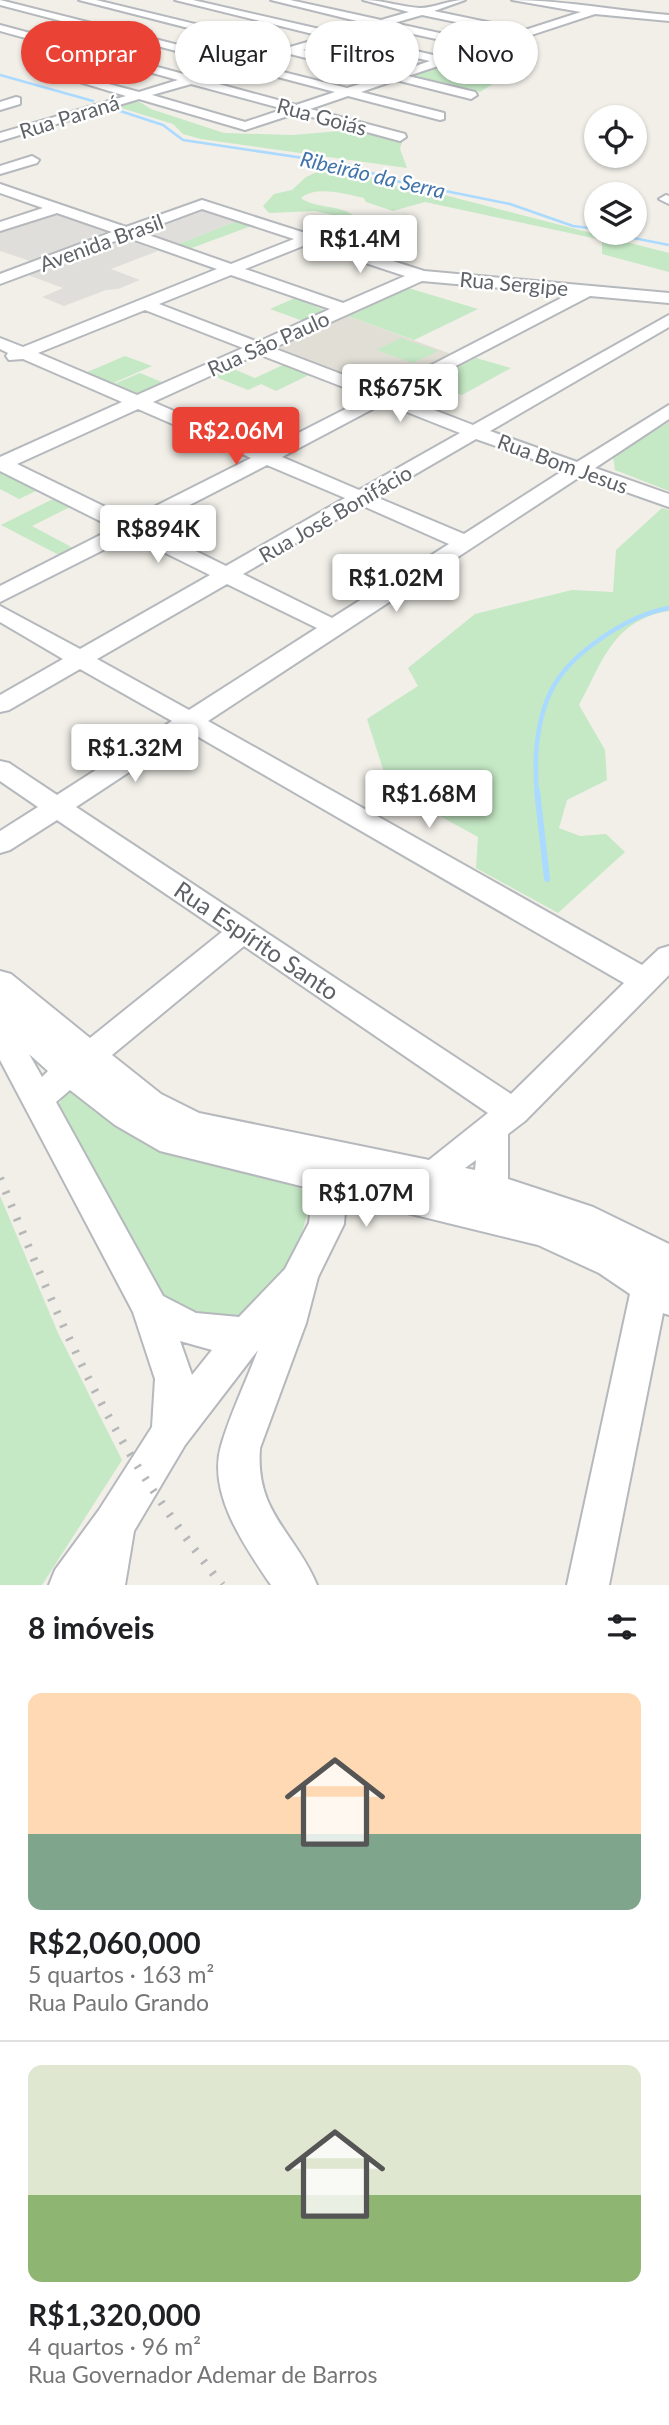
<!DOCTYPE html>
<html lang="pt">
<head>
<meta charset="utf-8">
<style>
  body { margin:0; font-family:Lato,sans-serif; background:#f6f6f6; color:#202124; height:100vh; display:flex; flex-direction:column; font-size:26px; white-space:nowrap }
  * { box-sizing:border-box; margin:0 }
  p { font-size:23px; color:#757577 }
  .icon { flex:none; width:38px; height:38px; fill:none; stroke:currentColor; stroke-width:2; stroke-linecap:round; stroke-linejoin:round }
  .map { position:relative; height:1585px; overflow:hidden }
  .sheet { display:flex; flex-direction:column; background:#fff; flex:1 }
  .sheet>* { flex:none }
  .banner { position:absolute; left:21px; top:21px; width:628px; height:63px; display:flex; gap:14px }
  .tools { position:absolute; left:584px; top:105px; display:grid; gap:14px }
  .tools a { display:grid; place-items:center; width:63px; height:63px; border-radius:50%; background:#fff; box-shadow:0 2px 5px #0004; font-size:35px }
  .price { position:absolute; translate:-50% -60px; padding:0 16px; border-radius:7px; background:#fff; color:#222; font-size:23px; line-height:46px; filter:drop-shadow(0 2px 4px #0008) }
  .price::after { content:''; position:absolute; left:50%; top:42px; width:21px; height:16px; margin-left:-10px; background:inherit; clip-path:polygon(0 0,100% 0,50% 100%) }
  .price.current { background:#ea4335; color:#fff }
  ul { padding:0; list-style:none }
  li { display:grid; align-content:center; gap:14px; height:371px; padding:0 28px }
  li+li { border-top:2px solid #e0e0e0 }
  li span { display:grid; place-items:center; height:217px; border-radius:14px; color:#555 }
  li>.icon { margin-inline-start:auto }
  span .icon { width:126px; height:126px; fill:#fffc; stroke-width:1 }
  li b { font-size:30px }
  h2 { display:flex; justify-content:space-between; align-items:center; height:84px; padding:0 28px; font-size:30px }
  .chip { padding:0 24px; border-radius:32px; background:#fff; box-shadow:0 2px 5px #0004; font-size:24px; line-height:63px }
  .chip.current { background:#ea4335; color:#fff }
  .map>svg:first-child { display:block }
</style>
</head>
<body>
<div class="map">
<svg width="669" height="1585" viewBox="0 0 669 1585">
  <rect width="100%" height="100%" fill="#f1efe8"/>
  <g fill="#e0deda">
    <path d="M 206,210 L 240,220 L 176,245 L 147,232 Z"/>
    <path d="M 56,214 L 107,232 L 95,236 L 94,240 L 33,262 L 0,251 L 0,232 Z"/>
    <path d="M 118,241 L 130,241 L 158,251 L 111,269 L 140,280 L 118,289 L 106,290 L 64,306 L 42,297 L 63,288 L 28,275 Z"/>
  </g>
  <path fill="#e1ded6" d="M 345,315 L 451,354 L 379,388 L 273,348 Z"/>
  <g fill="#c5e8c5">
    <path d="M 488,50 L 533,59 L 480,92 L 412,75 Z"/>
    <path d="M 138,101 L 151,109 L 224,133 L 293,135 L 363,129 L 370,134 L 402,142 L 400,149 L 407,168 L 201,139 L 183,134 L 173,124 L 118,107 Z"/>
    <path d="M 351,171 C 373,175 398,191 417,188 L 669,253 L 669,272 L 602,254 L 602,240 L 425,202 L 393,211 L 366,202 L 364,198 C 346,194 316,185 301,198 C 316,209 339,204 354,216 L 346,218 L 315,211 L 269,213 L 263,206 L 274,194 L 292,190 L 306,177 L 317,172 Z"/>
    <path d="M 240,220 L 254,225 L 189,249 L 176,245 Z"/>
    <path d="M 405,287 L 478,309 L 414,340 L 345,315 Z"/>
    <path d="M 295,298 L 324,310 L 303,321 L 270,309 Z"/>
    <path d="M 401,338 L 438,351 L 413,363 L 376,350 Z"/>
    <path d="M 125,356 L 152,366 L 111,384 L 85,373 Z"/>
    <path d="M 476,358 L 511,368 L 462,395 L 452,392 L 425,407 L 399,397 Z"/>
    <path d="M 283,365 L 309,375 L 276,391 L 261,384 L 248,390 L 211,375 L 229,367 L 255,378 Z"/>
    <path d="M 140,373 L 164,383 L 137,395 L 114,384 Z"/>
    <path d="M 223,419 L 277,442 L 262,449 L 210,426 Z"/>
    <path d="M 669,422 L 669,491 L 615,470 L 613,456 Z"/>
    <path d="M 2,471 L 38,490 L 19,499 L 0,489 L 0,472 Z"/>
    <path d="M 55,498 L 72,506 L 32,526 L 75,549 L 61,556 L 1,525 Z"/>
    <path d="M 662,508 L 669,510 L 669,611 C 613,620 603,661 579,705 L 605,750 L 607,780 L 567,800 L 559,828 L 580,836 L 606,834 L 625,852 L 558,913 L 476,868 L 478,837 L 389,788 L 367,719 L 418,686 L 408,668 L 475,614 L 572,590 L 613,592 L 616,550 Z"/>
    <path d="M 66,1093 L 76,1093 L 124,1130 L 165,1152 L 294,1185 L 306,1192 L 311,1201 L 299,1243 L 291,1259 L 247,1313 L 233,1320 L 203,1323 L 165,1297 L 59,1104 Z"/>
    <path d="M 0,1196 L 58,1333 L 122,1460 L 42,1585 L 0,1585 Z"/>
  </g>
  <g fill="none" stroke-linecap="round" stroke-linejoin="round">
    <g stroke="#aadaff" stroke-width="2.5">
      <path d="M 0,75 L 93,101"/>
      <path d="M 111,108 L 163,125 L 183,140 L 350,165 L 391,180 L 510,204 L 573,226 L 597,229"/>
      <path d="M 608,233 L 669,245"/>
    </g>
    <path stroke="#aadaff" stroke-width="4.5" d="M 537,793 C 534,760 536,724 550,693 C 568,654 628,615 669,608"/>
    <path stroke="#aadaff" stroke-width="6" d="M 537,791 L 547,879"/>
    <defs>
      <g id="minor">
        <path d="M 0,0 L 242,61 L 278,51 L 79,0 L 96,0 L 290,47 L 325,37 L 175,0 L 193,0 L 337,33 L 369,24 L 271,0 L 290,0 L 381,20 L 409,12 L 363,0 C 383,0 401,7 420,8 C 434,8 449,0 465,0 L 434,11 L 525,30 L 581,12 L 512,0 C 564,0 617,11 669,15 L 669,21 L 595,14 L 498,46 L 535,55 L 535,59 L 486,50 L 408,76 L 475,92 L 477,95 L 471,99 L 396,80 L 361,92 L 444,113 L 444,119 L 440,120 L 348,96 L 310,109 L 405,134 L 406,137 L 400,141 L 297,113 L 245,130 L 139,99 L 0,141 L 0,133 L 126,96 L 40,70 L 40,66 L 139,92 L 178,80 L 0,31 L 0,25 L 191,76 L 230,65 L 0,5 ZM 422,15 L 514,34 L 485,43 L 394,23 ZM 381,27 L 473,47 L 442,57 L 350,36 ZM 338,40 L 430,61 L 395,73 L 303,50 ZM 290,54 L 383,77 L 347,88 L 255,65 ZM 243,68 L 335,92 L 296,105 L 204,80 ZM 191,84 L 284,109 L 245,122 L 152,95 Z"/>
        <path d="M 16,97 L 20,98 L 20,104 L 0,110 L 0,102 Z"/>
        <path d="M 32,156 L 39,160 L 37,163 L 0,174 L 0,166 Z"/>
        <path d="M 0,184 L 126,227 L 202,200 L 424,271 L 669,293 L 669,303 L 590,296 L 398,396 L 473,425 L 669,315 L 669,327 L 490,431 L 577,462 L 669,405 L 669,419 L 595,468 L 669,494 L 669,507 L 581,476 L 208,721 L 642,965 L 659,949 L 669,946 L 669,975 L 525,1121 L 508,1134 L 508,1179 L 593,1207 L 669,1244 L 669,1315 L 663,1313 L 609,1585 L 567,1585 L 630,1294 L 599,1273 L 538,1245 L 346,1198 L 344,1224 L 318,1277 L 306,1323 L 260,1448 C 255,1513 295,1532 317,1585 L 271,1585 C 246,1548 207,1494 221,1446 C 230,1414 246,1382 258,1350 L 185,1445 L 134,1531 L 125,1585 L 49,1585 L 55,1570 L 99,1510 L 152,1427 L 155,1379 L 133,1312 L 0,1060 L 0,971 L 11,974 L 90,1038 L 222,932 L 57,820 L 10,850 L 0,853 L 0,831 L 38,807 L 0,781 L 0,761 L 9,763 L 57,795 L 172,721 L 80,669 L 9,710 L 0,712 L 0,695 L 63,659 L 0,622 L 0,606 L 80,649 L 210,575 L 131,536 L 0,602 L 0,586 L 114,528 L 0,471 L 0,457 L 122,402 L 23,359 L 9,360 L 6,356 L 8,353 L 0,349 L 0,338 L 23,347 L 217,269 L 126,237 L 0,284 L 0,274 L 112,232 L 57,213 L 0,231 L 0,222 L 43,208 L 0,193 ZM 202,209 L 294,239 L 231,264 L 140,232 ZM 308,244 L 405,276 L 343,303 L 245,269 ZM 231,275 L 330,309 L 258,342 L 159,304 ZM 422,281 L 569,294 L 383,390 L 273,348 ZM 145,310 L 243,348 L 137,395 L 38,353 ZM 258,354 L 369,397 L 265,450 L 153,402 ZM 384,403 L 460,433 L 359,490 L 282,457 ZM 138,409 L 251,458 L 130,519 L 17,464 ZM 476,439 L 564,470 L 464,534 L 376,497 ZM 267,465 L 345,498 L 226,566 L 147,527 ZM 361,505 L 449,544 L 332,618 L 243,574 ZM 227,584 L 317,628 L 189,710 L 97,659 ZM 190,732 L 624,983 L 511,1094 L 76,807 ZM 244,946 L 488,1113 L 429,1160 L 199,1113 L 161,1094 L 112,1055 ZM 29,1054 L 48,1071 L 42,1077 ZM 70,1090 L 115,1125 L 160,1151 L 313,1189 L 309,1223 L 285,1269 L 239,1317 L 196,1313 L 163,1296 L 56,1102 ZM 476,1160 L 475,1170 L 465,1168 ZM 180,1341 L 212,1350 L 192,1375 Z"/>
        <path d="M 666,195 L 669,196 L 669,204 L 659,199 Z"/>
      </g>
    </defs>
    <use href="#minor" stroke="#b5b8bc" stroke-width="4"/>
    <use href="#minor" fill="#fff" fill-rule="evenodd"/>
    <path stroke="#b6b7b8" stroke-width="8" stroke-dasharray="2.5 12" stroke-linecap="butt" d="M 0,1178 C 34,1260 68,1343 111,1421 C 143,1479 181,1533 222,1585"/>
  </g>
  <g text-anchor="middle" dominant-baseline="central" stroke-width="5" stroke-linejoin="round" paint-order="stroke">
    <g font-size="21" fill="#5f6368" stroke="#fff">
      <text transform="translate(69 116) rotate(-17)">Rua Paraná</text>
      <text transform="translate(322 116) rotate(15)">Rua Goiás</text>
      <text transform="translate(101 242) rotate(-20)">Avenida Brasil</text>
      <text transform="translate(514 283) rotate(5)">Rua Sergipe</text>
      <text transform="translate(268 343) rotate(-24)">Rua São Paulo</text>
      <text transform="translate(563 463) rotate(20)">Rua Bom Jesus</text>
      <text transform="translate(335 513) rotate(-30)">Rua José Bonifácio</text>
    </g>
    <g font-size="21" font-style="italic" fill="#4174aa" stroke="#fff">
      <text transform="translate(373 174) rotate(13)">Ribeirão da Serra</text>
    </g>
    <g font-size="24" fill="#5f6368" stroke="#fff">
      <text transform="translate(257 940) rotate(34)">Rua Espírito Santo</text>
    </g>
  </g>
</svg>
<div class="tools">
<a><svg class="icon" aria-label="locate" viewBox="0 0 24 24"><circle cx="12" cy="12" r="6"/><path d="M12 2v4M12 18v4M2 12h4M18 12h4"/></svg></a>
<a><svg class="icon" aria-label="layers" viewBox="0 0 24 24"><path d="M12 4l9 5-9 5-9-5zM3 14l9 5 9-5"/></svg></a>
</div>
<b class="price" style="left:360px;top:275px">R$1.4M</b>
<b class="price" style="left:400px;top:424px">R$675K</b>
<b class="price current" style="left:236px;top:467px">R$2.06M</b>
<b class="price" style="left:158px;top:565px">R$894K</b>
<b class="price" style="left:396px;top:614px">R$1.02M</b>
<b class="price" style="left:135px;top:784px">R$1.32M</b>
<b class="price" style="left:429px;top:830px">R$1.68M</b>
<b class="price" style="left:366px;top:1229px">R$1.07M</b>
<div class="banner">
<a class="chip current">Comprar</a>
<a class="chip">Alugar</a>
<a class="chip">Filtros</a>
<a class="chip">Novo</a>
</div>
</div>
<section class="sheet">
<h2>8 imóveis<svg class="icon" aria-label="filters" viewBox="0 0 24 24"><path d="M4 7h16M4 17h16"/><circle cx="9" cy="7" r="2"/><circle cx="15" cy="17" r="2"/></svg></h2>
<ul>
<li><span style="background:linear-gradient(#ffd9b3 65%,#7fa58c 0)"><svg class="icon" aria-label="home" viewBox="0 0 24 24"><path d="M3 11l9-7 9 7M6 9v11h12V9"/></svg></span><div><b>R$2,060,000</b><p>5 quartos · 163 m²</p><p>Rua Paulo Grando</p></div></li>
<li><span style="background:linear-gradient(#dfe7d0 60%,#8fb573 0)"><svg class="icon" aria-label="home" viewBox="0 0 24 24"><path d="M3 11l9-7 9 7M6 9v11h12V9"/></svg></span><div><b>R$1,320,000</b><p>4 quartos · 96 m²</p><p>Rua Governador Ademar de Barros</p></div></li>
</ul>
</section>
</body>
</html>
